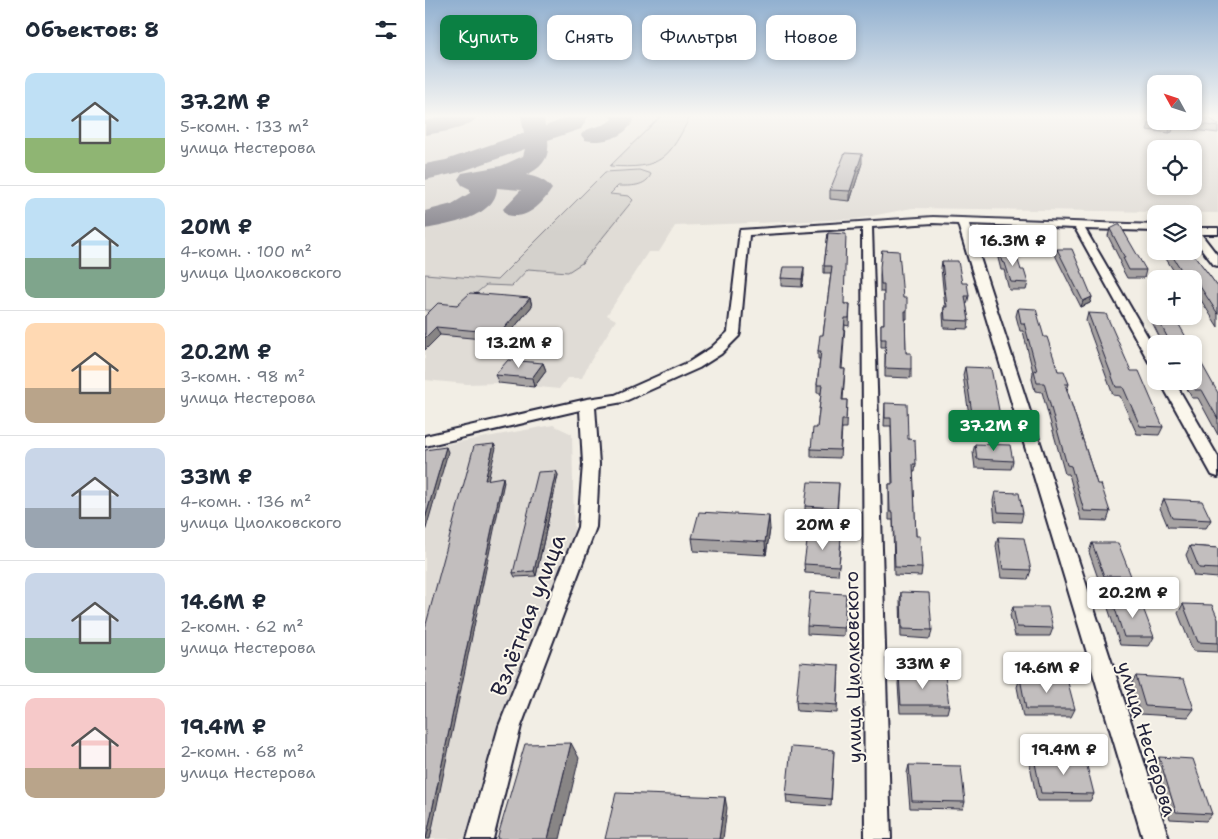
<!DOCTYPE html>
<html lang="ru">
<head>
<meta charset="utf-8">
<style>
  body { margin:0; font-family:"Shantell Sans",sans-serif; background:#f6f6f7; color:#1f2937; height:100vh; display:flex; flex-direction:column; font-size:19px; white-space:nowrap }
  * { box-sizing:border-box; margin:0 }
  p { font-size:16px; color:#747a83 }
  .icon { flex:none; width:28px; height:28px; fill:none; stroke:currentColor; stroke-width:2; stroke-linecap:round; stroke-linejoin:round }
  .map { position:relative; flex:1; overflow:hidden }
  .drawer { display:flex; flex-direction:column; background:#fff; width:425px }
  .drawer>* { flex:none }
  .guide { position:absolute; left:15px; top:15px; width:475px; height:45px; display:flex; gap:10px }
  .needle { width:32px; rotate:310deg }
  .buttons { position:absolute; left:722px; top:75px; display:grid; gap:10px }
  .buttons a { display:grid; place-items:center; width:55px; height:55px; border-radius:10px; background:#fff; box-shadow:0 2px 8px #0003; font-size:25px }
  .price { position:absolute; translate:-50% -42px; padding:0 11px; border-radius:5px; background:#fff; color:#222; font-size:16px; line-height:32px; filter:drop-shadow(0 1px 2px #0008) }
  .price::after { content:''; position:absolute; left:50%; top:30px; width:15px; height:11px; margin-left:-8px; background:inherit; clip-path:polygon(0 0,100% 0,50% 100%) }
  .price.selected { background:#0b8043; color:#fff }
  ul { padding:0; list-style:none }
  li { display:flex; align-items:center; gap:15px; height:125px; padding:0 25px }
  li+li { border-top:1px solid #e0e1e3 }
  li span { display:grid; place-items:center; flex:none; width:140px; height:100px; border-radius:10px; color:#555 }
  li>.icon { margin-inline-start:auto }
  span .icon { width:60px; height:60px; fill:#fffc; stroke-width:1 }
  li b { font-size:21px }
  h2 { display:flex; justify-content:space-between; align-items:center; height:60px; padding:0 25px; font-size:21px }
  .tag { padding:0 18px; border-radius:10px; background:#fff; box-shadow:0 2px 8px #0003; font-size:18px; line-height:45px }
  .tag.selected { background:#0b8043; color:#fff }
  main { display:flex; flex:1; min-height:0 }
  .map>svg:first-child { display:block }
</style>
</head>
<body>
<main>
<section class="drawer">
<h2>Объектов: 8<svg class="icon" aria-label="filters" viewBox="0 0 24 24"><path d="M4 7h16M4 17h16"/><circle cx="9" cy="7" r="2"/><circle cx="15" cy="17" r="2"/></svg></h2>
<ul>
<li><span style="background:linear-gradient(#bfe0f5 65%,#8fb573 0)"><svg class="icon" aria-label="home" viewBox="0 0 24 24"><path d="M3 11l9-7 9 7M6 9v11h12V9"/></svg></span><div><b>37.2M ₽</b><p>5-комн. · 133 m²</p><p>улица Нестерова</p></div></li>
<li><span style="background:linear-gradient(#bfe0f5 60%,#7fa58c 0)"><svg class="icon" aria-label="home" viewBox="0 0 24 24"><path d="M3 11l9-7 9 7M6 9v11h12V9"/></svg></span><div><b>20M ₽</b><p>4-комн. · 100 m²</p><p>улица Циолковского</p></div></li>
<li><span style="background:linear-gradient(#ffd9b3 65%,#b9a48a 0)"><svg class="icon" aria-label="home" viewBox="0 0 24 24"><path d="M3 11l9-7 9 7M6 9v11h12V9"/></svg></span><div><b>20.2M ₽</b><p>3-комн. · 98 m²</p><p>улица Нестерова</p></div></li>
<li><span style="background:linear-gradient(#c9d6e8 60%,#9aa5b1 0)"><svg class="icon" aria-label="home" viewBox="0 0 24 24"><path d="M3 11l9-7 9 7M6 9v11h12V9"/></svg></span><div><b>33M ₽</b><p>4-комн. · 136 m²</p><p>улица Циолковского</p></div></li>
<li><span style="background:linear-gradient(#c9d6e8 65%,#7fa58c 0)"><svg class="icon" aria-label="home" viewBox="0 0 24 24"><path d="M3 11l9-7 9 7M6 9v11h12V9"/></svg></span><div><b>14.6M ₽</b><p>2-комн. · 62 m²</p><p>улица Нестерова</p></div></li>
<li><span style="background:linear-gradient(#f6c9c9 70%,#b9a48a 0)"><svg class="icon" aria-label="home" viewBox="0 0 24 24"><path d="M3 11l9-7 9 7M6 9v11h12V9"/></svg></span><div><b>19.4M ₽</b><p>2-комн. · 68 m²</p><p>улица Нестерова</p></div></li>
</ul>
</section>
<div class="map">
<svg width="793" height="839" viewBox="0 0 793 839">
  <rect width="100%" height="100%" fill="#f2eee5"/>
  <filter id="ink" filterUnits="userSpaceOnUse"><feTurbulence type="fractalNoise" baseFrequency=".02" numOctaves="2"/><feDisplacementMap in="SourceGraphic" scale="10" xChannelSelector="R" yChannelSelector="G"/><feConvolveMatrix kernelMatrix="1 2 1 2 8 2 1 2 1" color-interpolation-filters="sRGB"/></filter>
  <g filter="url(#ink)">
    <g fill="#e0dcd6" fill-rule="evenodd">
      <path d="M 0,115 L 731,115 L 731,121 L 769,121 L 769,115 L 793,115 L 793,213 L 487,208 L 432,219 L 250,226 L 234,252 L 223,252 L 182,315 L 191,320 L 163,365 L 157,378 L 142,378 L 134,389 L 74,383 L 42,384 L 0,380 ZM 731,149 L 769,149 L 769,186 L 731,186 Z"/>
      <path d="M 128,425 L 147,434 L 149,533 L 73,731 L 43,839 L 0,839 L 0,448 Z"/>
    </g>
    <g fill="#d4d1cc" stroke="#7b7a84">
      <path d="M 237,115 L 266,115 C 244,158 237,170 185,166 Z"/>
      <path d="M 214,170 L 226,174 C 221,187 205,186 193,186 L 185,194 L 204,196 L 208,200 L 157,263 L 143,272 L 103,269 L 87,286 L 61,285 L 30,311 L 0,310 L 0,274 L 72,280 L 180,172 Z"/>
    </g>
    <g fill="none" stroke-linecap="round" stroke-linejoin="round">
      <g fill="#8a8890" fill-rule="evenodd">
        <path d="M 24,115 L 54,115 C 44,130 16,132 0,135 L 0,121 Z"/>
        <path d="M 96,115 L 118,115 L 120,126 L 139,119 L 142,115 L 164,115 L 156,129 L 123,140 C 125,158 117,168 101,175 C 112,177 121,180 127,189 C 116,205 102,220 82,215 L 78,209 L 96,190 L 72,188 C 71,217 22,225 0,229 L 0,211 L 27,204 L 45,193 L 45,189 L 37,185 L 33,179 L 37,173 L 76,166 L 98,156 L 100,149 L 35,172 L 0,180 L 0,164 L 21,160 L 99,133 Z"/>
        <path d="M 184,115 L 207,115 L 209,118 C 203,137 177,144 160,140 L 156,135 C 163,125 179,128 187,119 Z"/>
      </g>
      <defs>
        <g id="minor">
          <path d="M 508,217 L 731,225 L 731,231 L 660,229 L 731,351 L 731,366 L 724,362 L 650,228 L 544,224 L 744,839 L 718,839 L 533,224 L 508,223 L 447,227 L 466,839 L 440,839 L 437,228 L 324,235 L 315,333 L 314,336 L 296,354 L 274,368 L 198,402 L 170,407 L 174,464 L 171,527 L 96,726 L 68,839 L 42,839 L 74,726 L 153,527 L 158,464 L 155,410 L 0,446 L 0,436 L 162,399 L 190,395 L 264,362 L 286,348 L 303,332 L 315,230 Z"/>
          <path d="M 769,228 L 793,228 L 793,234 L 776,234 L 793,256 L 793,266 L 789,265 L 769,239 Z"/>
          <path d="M 735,381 L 749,381 L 793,457 L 793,477 L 787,475 Z"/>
        </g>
      </defs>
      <use href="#minor" stroke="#22223b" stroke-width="4"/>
      <use href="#minor" fill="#fbf7ec" fill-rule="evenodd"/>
    </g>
    <g fill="#a7a3a3" stroke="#22223b">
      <path d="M 727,115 L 731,121 L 769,121 L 793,124 L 793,133 L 768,130 L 750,124 L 747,132 L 744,133 L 722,130 Z"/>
      <path d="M 437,163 L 425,201 L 405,199 L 405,190 Z"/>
      <path d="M 685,229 L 721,270 L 719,278 L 702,278 L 695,265 L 696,262 L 683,236 Z"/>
      <path d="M 403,233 L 419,304 L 425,304 L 424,326 L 420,325 L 417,369 L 420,369 L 418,400 L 422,400 L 421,428 L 417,428 L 415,458 L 386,457 L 386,449 L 392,428 L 396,393 L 392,393 L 392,385 L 395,359 L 393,359 L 393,351 L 398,335 L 406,273 L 399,273 L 399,266 Z"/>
      <path d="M 632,249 L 667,297 L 665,303 L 656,307 L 630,255 Z"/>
      <path d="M 457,250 L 478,298 L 482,311 L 482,319 L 480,319 L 481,353 L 486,369 L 486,378 L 460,377 L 460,347 L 456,347 L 456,324 L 459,324 L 459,292 L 455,292 L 455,275 Z"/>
      <path d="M 574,251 L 596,270 L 603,283 L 601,290 L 584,290 L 579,270 L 576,270 L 573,258 Z"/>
      <path d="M 736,251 L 766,251 L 793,287 L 793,327 L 769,289 L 769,279 L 754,279 Z"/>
      <path d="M 517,261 L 537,283 L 544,296 L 542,304 L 541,303 L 544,321 L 543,329 L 519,328 L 518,315 L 519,307 L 520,307 L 516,268 Z"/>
      <path d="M 379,275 L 377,287 L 356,286 L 356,278 Z"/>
      <path d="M 105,298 L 107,306 L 78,341 L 15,335 L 0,350 L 0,316 L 32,305 Z"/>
      <path d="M 593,308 L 619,337 L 633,371 L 644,384 L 642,390 L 672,484 L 685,512 L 682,521 L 656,520 L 644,474 L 640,474 L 617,392 L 610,391 L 607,379 L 608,372 L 598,331 L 595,331 L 591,316 Z"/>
      <path d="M 729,312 L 765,344 L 738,344 L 726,320 Z"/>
      <path d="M 663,313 L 738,427 L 734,435 L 712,434 L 695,396 L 688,395 L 661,321 Z"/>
      <path d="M 118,363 L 121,371 L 109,387 L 74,383 L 70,375 Z"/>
      <path d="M 540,367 L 576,421 L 574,430 L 546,428 L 538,375 Z"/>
      <path d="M 758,381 L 769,381 L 793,393 L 793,435 L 773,398 L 767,398 Z"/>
      <path d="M 460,403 L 483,439 L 491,464 L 490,472 L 488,472 L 491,536 L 497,568 L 496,576 L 469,575 L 468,520 L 464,520 L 464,484 L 467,484 L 466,426 L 459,426 Z"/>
      <path d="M 550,444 L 588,461 L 586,469 L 550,468 L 548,452 Z"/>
      <path d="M 131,471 L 133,475 L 111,576 L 90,577 L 88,573 Z"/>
      <path d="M 414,483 L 412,517 L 380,515 L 380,506 Z"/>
      <path d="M 570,492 L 598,513 L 596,522 L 570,521 L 568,501 Z"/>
      <path d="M 739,499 L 786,520 L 781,528 L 743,527 L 735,508 Z"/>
      <path d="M 345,529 L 341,555 L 269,551 L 267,538 Z"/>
      <path d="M 573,537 L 606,570 L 603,579 L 576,578 L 571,546 Z"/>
      <path d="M 667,543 L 706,576 L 702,584 L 675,584 L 664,552 Z"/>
      <path d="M 416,545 L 413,575 L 380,573 L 379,564 Z"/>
      <path d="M 765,546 L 793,548 L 793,578 L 769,576 L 761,555 Z"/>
      <path d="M 476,592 L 507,630 L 505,639 L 476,637 L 475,600 Z"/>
      <path d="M 421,594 L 419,636 L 382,634 L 382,626 Z"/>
      <path d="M 687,599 L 729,637 L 724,646 L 695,645 L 683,608 Z"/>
      <path d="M 758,604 L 793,619 L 793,652 L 768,651 L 753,613 Z"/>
      <path d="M 588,607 L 628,628 L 625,636 L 590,636 L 585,615 Z"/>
      <path d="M 414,665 L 412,713 L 372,711 L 371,702 Z"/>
      <path d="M 474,675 L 524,705 L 522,713 L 475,713 L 473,684 Z"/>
      <path d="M 711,676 L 769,709 L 763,717 L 715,714 L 706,684 Z"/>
      <path d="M 595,678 L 650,709 L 646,717 L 598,717 L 592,687 Z"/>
      <path d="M 409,750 L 406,806 L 362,803 L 361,795 Z"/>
      <path d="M 734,757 L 787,814 L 781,821 L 745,819 L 729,765 Z"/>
      <path d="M 609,758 L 669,794 L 665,801 L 612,801 L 605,765 Z"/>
      <path d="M 484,765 L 540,802 L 538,809 L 485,808 L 482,773 Z"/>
    </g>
    <g fill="#888585" stroke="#22223b">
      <path d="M 749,126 L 747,132 L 744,133 L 745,127 Z"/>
      <path d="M 437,154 L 437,163 L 425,201 L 425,191 Z"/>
      <path d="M 379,267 L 379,275 L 377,287 L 377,279 Z"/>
      <path d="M 667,297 L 665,303 L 656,307 L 658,301 Z"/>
      <path d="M 105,298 L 107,306 L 78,341 L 75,333 Z"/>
      <path d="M 11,327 L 15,335 L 0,350 L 0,338 Z"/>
      <path d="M 118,363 L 121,371 L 109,387 L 107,378 Z"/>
      <path d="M 69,444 L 71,448 L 62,484 L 60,480 Z"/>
      <path d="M 21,447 L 23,452 L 0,532 L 0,519 Z"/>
      <path d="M 131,471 L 133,475 L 111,576 L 109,571 Z"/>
      <path d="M 78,477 L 79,482 L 5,839 L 1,839 Z"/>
      <path d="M 344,516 L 345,529 L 341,555 L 340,542 Z"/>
      <path d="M 146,743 L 154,758 L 135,839 L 123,839 Z"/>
      <path d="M 300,797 L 302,808 L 298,839 L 294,839 Z"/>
    </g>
    <g fill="#c2bebe" stroke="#22223b">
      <path d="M 727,115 L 731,115 L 731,121 L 751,121 L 749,126 L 745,127 L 724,124 Z"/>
      <path d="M 769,115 L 779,115 L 793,124 L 793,127 L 770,123 L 763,121 L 769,121 Z"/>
      <path d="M 420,153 L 437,154 L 425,191 L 405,190 Z"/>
      <path d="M 693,225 L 695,225 L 721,270 L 704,270 L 698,258 L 700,258 L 685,229 Z"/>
      <path d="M 403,233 L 421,234 L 419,304 L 425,304 L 424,318 L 420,318 L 416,369 L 420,369 L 417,400 L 422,400 L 421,420 L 417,420 L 415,450 L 386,449 L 388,428 L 392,428 L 397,385 L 392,385 L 396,351 L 393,351 L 395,335 L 398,335 L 407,266 L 399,266 Z"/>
      <path d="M 632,249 L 647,249 L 667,297 L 658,301 Z"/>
      <path d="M 457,250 L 474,251 L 478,298 L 482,298 L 482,311 L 480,311 L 481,353 L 486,353 L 486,369 L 460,368 L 461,339 L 456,339 L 456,324 L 459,324 L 459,284 L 456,284 L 455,267 Z"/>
      <path d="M 574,251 L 590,251 L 596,270 L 599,270 L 603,283 L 586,282 L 580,263 L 577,262 Z"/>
      <path d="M 744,251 L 766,251 L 782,272 L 793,287 L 793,314 L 765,271 L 757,271 Z"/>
      <path d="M 517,261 L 533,261 L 537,283 L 542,283 L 544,296 L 540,296 L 544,321 L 520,320 L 519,307 L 522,307 Z"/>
      <path d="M 358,267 L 379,267 L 377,279 L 356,278 Z"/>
      <path d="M 45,293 L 105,298 L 75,333 L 11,327 L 0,338 L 0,316 L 13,303 L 32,305 Z"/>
      <path d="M 593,308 L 611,309 L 619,337 L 622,337 L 633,371 L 639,371 L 644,384 L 640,384 L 672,484 L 676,484 L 685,512 L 659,511 L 646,466 L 642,465 L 619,383 L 612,383 L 609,370 L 612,371 L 599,323 L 596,323 Z"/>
      <path d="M 729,312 L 731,312 L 731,316 L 749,316 L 765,344 L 746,344 Z"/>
      <path d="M 663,313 L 681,314 L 706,371 L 714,371 L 738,427 L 715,426 L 698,387 L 691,387 Z"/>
      <path d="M 769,350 L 793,393 L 793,419 L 777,390 L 770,390 L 766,381 L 769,381 Z"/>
      <path d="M 83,360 L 118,363 L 107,378 L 70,375 Z"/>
      <path d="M 540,367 L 566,368 L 576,421 L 548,420 Z"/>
      <path d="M 460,403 L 482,404 L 483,439 L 490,440 L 491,464 L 488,464 L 491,536 L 495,536 L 497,568 L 470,567 L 468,512 L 465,512 L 464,484 L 468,484 L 466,418 L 460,418 Z"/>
      <path d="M 69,444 L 60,480 L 78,477 L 1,839 L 0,839 L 0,628 L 49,446 Z"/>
      <path d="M 550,444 L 585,445 L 588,461 L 552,459 Z"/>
      <path d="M 21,447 L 0,519 L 0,450 Z"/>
      <path d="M 131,471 L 109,571 L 88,573 L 113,472 Z"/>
      <path d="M 383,482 L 414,483 L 412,508 L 380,506 Z"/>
      <path d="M 570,492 L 594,493 L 598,513 L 573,512 Z"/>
      <path d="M 739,499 L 777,501 L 786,520 L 747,518 Z"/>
      <path d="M 274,512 L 344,516 L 340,542 L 267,538 Z"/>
      <path d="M 383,535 L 416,537 L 414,566 L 379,564 Z"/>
      <path d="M 573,537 L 599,538 L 606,570 L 578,569 Z"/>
      <path d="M 667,543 L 693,543 L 706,576 L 679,576 Z"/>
      <path d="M 765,546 L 793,548 L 793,569 L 774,568 Z"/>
      <path d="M 385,592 L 421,594 L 419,628 L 382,626 Z"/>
      <path d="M 476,592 L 504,593 L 507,630 L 477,629 Z"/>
      <path d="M 687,599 L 715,600 L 729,637 L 699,637 Z"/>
      <path d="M 758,604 L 787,605 L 793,619 L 793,643 L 773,642 Z"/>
      <path d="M 588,607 L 623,607 L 628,628 L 592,627 Z"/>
      <path d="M 375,662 L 414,665 L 412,705 L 371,702 Z"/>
      <path d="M 474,675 L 520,676 L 524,705 L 476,705 Z"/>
      <path d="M 711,676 L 759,679 L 769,709 L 720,706 Z"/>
      <path d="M 595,678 L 642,679 L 650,709 L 601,709 Z"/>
      <path d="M 146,743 L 123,839 L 72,839 L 100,744 Z"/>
      <path d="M 366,747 L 409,750 L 406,799 L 361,795 Z"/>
      <path d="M 734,757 L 768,759 L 787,814 L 751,812 Z"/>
      <path d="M 609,758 L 660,758 L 669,794 L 616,793 Z"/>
      <path d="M 484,765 L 536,766 L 540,802 L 487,801 Z"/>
      <path d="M 191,793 L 300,797 L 294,839 L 180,839 Z"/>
    </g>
  </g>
  <linearGradient id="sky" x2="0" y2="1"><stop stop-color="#91b0d0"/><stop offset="0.5" stop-color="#f9f7f3"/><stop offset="1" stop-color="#f9f7f3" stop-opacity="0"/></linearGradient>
  <rect width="793" height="232" fill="url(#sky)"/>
  <g text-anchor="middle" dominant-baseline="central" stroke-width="4" stroke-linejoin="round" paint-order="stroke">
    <g font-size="19" fill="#22223b" stroke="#fbf7ec">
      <text transform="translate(428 667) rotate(-91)">улица Циолковского</text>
      <text transform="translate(722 739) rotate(73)">улица Нестерова</text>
    </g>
    <g font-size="22" fill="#22223b" stroke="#fbf7ec">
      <text transform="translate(103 615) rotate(-69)">Взлётная улица</text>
    </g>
  </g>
</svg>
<div class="buttons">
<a><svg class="needle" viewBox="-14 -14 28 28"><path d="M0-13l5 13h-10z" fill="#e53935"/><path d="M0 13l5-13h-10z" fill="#747a83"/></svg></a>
<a><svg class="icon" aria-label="locate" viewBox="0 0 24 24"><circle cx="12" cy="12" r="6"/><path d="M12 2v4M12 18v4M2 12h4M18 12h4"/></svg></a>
<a><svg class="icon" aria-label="layers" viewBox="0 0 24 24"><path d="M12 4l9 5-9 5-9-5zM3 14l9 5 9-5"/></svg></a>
<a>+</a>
<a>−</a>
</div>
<b class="price" style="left:588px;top:267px">16.3M ₽</b>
<b class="price" style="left:94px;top:369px">13.2M ₽</b>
<b class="price selected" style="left:569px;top:452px">37.2M ₽</b>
<b class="price" style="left:398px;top:551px">20M ₽</b>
<b class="price" style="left:708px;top:619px">20.2M ₽</b>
<b class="price" style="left:498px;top:690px">33M ₽</b>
<b class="price" style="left:622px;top:694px">14.6M ₽</b>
<b class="price" style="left:639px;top:776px">19.4M ₽</b>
<div class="guide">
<a class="tag selected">Купить</a>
<a class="tag">Снять</a>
<a class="tag">Фильтры</a>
<a class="tag">Новое</a>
</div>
</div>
</main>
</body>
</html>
